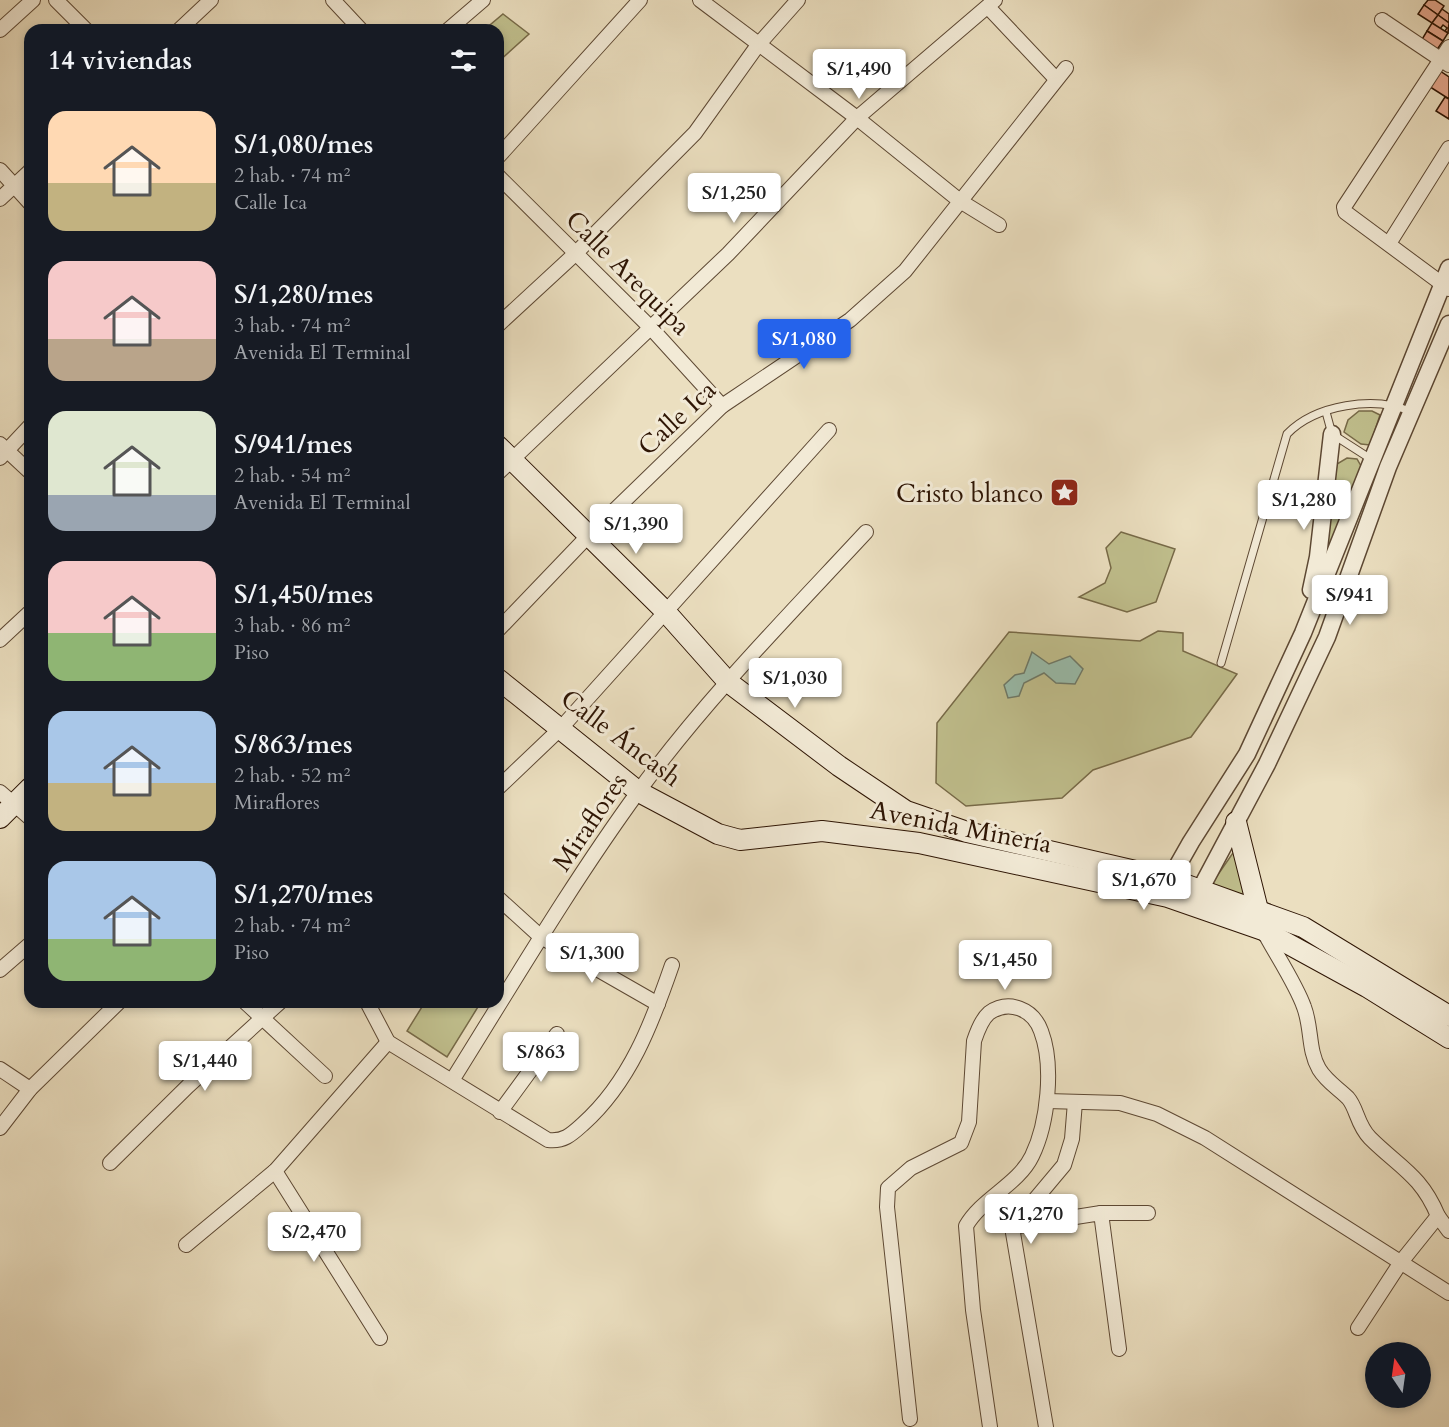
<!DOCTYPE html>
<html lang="es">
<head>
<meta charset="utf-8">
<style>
  body { margin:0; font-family:Cardo,serif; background:#242831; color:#f1f3f6; height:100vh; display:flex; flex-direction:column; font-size:22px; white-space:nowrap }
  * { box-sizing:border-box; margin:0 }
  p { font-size:20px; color:#9ea1a6 }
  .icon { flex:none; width:33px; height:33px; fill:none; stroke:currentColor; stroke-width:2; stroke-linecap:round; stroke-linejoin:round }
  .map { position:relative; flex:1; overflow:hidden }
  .drawer { position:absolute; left:24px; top:24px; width:480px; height:984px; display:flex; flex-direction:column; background:#171b24; border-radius:18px; box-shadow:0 3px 9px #0003 }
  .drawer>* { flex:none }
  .needle { width:39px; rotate:347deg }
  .tools { position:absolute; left:1365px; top:1342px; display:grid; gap:12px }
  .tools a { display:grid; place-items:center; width:66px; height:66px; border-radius:50%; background:#171b24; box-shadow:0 3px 9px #0003; font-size:30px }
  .price { position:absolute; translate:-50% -51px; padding:0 14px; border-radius:6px; background:#fff; color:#222; font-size:20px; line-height:39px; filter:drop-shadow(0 2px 3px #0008) }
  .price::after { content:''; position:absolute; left:50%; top:36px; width:18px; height:14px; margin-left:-9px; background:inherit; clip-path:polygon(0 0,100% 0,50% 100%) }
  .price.active { background:#2563eb; color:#fff }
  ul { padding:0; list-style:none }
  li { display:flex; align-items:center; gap:18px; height:150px; padding:0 24px }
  li span { display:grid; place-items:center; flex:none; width:168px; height:120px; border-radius:18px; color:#555 }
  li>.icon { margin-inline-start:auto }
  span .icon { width:72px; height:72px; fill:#fffc; stroke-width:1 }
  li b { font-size:26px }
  h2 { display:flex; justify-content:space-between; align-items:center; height:72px; padding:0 24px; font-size:26px }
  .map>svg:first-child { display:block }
</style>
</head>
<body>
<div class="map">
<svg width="1449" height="1427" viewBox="0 0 1449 1427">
  <rect width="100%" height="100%" fill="#ebdfc0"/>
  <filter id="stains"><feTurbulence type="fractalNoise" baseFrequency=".00333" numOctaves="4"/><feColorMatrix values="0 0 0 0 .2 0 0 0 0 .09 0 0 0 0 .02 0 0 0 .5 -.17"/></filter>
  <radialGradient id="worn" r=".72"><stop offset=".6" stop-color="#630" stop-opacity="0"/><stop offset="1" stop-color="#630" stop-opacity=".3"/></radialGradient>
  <g fill="#c0bf8d" stroke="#776a48" stroke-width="1.5">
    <path d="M 503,14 L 529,34 L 498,62 L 498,30 L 484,30 Z"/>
    <path d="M 1359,411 L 1372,411 L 1380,415 L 1370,445 L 1361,444 L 1344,432 L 1348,420 Z"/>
    <path d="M 1347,458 L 1357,459 L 1361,466 L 1331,547 L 1325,553 L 1337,464 Z"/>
    <path d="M 1121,532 L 1175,549 L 1156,602 L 1127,612 L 1079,597 L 1105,583 L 1111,568 L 1106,548 Z"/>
    <path d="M 1158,631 L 1183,633 L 1183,651 L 1237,674 L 1191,737 L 1093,770 L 1062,798 L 966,806 L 936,783 L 937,723 L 1009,632 L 1140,641 Z"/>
    <path d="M 1235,850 L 1249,900 L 1210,886 Z"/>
    <path d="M 425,1002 L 481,1002 L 447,1057 L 407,1031 Z"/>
  </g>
  <path fill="#99bdac" stroke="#6e7a69" stroke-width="1.5" d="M 1032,652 L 1049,664 L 1070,656 L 1083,669 L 1075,684 L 1056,683 L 1044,673 L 1024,683 L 1019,696 L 1008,698 L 1004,685 L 1015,675 L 1024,673 Z"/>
  <g fill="#e6a88e" stroke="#2e1504" stroke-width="1.5">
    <path d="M 1428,0 L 1435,0 L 1444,6 L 1438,15 L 1424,5 Z"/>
    <path d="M 1424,5 L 1438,15 L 1432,23 L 1418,14 Z"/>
    <path d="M 1442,9 L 1449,14 L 1449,23 L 1438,15 Z"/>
    <path d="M 1438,15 L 1449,23 L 1448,33 L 1445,31 L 1447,28 L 1443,25 L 1440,29 L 1432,23 Z"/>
    <path d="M 1432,23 L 1448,33 L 1443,41 L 1427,31 Z"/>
    <path d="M 1427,31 L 1443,41 L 1436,51 L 1421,41 Z"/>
    <path d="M 1437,69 L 1449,77 L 1449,99 L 1427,85 Z"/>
    <path d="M 1445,97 L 1449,99 L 1449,119 L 1436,111 Z"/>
  </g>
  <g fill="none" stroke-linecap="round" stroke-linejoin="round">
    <defs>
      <g id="service">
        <path d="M 1326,412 L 1332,434 L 1371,459"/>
        <path d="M 1221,663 L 1287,434 C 1315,405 1375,395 1411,412"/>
      </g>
      <g id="minor">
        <path d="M 56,0 L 86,30"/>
        <path d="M 333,0 L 361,30"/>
        <path d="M 700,0 L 857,118 L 960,201 L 999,225"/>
        <path d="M 988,7 L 1056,79"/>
        <path d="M 1382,20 L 1449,65"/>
        <path d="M 0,30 L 33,0"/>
        <path d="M 179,30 L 211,0"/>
        <path d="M 448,30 L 483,0"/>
        <path d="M 1449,47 L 1344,207 L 1345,212 L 1449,289"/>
        <path d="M 498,157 L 640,0"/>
        <path d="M 0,170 L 30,203"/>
        <path d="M 498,176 L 651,328 L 722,406"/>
        <path d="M 0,199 L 30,171"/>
        <path d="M 1390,242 L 1449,148"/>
        <path d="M 498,325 L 576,253 L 695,133 L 758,45 L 798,0"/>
        <path d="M 0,444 L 30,472"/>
        <path d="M 0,458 L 30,426"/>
        <path d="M 498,473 L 728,254 L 857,118 L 995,0"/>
        <path d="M 498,630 L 589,535 L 722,406 L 850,320 L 905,271 L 1066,68"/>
        <path d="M 0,640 L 30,612"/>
        <path d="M 498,788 L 561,728 L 829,430"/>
        <path d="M 0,792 L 30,818"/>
        <path d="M 498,898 L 541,937 L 658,1004"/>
        <path d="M 1263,930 C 1275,953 1296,984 1304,1007 C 1312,1028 1308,1050 1319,1069 C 1327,1082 1338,1088 1348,1098 C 1357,1108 1357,1125 1370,1138 C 1399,1167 1421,1175 1438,1216 L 1401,1262 L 1358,1328"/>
        <path d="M 0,970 L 30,944"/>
        <path d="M 245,1002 L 325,1076"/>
        <path d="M 367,1002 L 388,1042 L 548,1140 C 564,1142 572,1134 583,1124 C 630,1082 652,1023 672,965"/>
        <path d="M 0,1069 L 30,1089"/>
        <path d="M 453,1079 C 513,983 571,884 638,792 C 706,699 788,616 866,532"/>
        <path d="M 1047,1101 L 1120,1103 L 1157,1114 L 1205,1138 L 1449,1293"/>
        <path d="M 500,1112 L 557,1034"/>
        <path d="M 0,1128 L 30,1089 L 119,1002"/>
        <path d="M 110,1163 L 188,1086 L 280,1002"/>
        <path d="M 275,1171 L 380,1338"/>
        <path d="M 1101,1213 L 1148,1213"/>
        <path d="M 1438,1216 L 1449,1231"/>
        <path d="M 1012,1227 L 1064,1165 L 1072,1139 L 1075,1102"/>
        <path d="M 186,1245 L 275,1171 L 388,1042"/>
        <path d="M 910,1419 L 887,1207 L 888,1188 L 911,1168 L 961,1143 L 969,1122 L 974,1041 C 977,1032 982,1019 989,1013 C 1009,999 1033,1009 1041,1031 C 1054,1065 1048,1123 1032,1156 C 1018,1185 982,1198 966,1226 L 973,1310 L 990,1427"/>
        <path d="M 1046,1427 L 1012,1227 L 1101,1213 L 1119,1349"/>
      </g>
      <g id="tertiary">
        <path d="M 1311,590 L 1318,557 L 1332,434"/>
        <path d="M 1168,892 L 1170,879 L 1191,842 L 1247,754 L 1303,633 L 1449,268"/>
        <path d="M 1197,901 L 1200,890 L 1267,764 L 1327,637 L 1388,467 L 1449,324"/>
      </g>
      <g id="secondary">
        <path d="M 498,446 L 664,610 L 728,682 L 839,766 L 906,811 L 967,832 L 1170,879 L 1303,927 L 1449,1016"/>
        <path d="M 498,679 L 639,792 L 718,834 L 740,840 L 822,831 L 919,843 L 1168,897 L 1263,930 L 1367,987 L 1449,1038"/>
        <path d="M 0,818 L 30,788"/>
        <path d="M 1236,822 L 1258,910"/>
      </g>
    </defs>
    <use href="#service" stroke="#5d4833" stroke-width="9"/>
    <use href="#minor" stroke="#5d4833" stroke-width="16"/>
    <use href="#tertiary" stroke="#5d4833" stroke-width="19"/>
    <use href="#secondary" stroke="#2e1504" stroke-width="22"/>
    <use href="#service" stroke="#f2ead6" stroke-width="7"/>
    <use href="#minor" stroke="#f2ead6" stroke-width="14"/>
    <use href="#tertiary" stroke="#f2ead6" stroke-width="16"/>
    <use href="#secondary" stroke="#f2ead6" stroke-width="20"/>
  </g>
  <defs>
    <symbol id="sight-square" viewBox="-11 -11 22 22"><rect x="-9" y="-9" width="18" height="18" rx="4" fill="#8f2418" stroke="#f2ead6"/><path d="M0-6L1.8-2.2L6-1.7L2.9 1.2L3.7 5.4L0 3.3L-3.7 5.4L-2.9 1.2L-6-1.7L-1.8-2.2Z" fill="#fff"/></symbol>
  </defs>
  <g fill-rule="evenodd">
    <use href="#sight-square" x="1048" y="476" width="33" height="33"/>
  </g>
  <g text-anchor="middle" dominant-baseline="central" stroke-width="6" stroke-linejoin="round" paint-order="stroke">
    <g font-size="26" fill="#2e1504" stroke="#f2ead6">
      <text transform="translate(628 273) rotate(45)">Calle Arequipa</text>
      <text transform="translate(677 418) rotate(-43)">Calle Ica</text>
      <text transform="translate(621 738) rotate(37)">Calle Áncash</text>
      <text transform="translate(590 822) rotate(-56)">Miraflores</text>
      <text transform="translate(961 827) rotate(11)">Avenida Minería</text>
    </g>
    <g font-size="26" fill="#2e1504" stroke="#f2ead6" text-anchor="end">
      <text x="1043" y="493">Cristo blanco</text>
    </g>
  </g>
  <rect width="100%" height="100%" filter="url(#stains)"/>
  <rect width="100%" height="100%" fill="url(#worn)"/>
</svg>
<div class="tools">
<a><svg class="needle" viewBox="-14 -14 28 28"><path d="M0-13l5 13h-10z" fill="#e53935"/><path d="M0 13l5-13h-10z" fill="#9ea1a6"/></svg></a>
</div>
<b class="price" style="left:859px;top:100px">S/1,490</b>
<b class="price" style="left:734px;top:224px">S/1,250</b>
<b class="price active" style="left:804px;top:370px">S/1,080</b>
<b class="price" style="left:1304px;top:531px">S/1,280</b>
<b class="price" style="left:636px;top:555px">S/1,390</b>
<b class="price" style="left:1350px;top:626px">S/941</b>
<b class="price" style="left:795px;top:709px">S/1,030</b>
<b class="price" style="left:1144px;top:911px">S/1,670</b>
<b class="price" style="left:592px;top:984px">S/1,300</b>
<b class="price" style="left:1005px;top:991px">S/1,450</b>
<b class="price" style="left:541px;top:1083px">S/863</b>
<b class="price" style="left:205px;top:1092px">S/1,440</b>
<b class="price" style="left:1031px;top:1245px">S/1,270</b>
<b class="price" style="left:314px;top:1263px">S/2,470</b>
<section class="drawer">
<h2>14 viviendas<svg class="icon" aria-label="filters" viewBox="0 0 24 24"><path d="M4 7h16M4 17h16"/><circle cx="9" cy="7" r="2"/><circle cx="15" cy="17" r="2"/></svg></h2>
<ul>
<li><span style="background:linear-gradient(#ffd9b3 60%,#c2b280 0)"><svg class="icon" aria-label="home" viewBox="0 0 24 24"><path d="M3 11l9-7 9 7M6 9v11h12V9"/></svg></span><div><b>S/1,080/mes</b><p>2 hab. · 74 m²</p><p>Calle Ica</p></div></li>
<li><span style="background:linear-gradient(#f6c9c9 65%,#b9a48a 0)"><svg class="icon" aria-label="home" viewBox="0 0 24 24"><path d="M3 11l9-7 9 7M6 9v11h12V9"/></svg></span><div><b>S/1,280/mes</b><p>3 hab. · 74 m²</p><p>Avenida El Terminal</p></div></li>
<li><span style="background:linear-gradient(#dfe7d0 70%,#9aa5b1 0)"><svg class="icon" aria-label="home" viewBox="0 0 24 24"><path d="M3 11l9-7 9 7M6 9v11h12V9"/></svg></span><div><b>S/941/mes</b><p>2 hab. · 54 m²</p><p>Avenida El Terminal</p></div></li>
<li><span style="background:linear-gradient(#f6c9c9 60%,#8fb573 0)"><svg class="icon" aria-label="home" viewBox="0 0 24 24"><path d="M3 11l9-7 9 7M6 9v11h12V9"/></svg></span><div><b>S/1,450/mes</b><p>3 hab. · 86 m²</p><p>Piso</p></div></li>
<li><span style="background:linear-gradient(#a9c7e8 60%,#c2b280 0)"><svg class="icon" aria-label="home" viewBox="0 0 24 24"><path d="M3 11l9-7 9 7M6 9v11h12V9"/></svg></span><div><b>S/863/mes</b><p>2 hab. · 52 m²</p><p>Miraflores</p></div></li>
<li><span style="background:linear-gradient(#a9c7e8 65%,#8fb573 0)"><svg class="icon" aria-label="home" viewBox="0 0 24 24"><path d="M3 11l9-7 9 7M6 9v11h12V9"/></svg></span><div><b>S/1,270/mes</b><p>2 hab. · 74 m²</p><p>Piso</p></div></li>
</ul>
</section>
</div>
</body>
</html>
